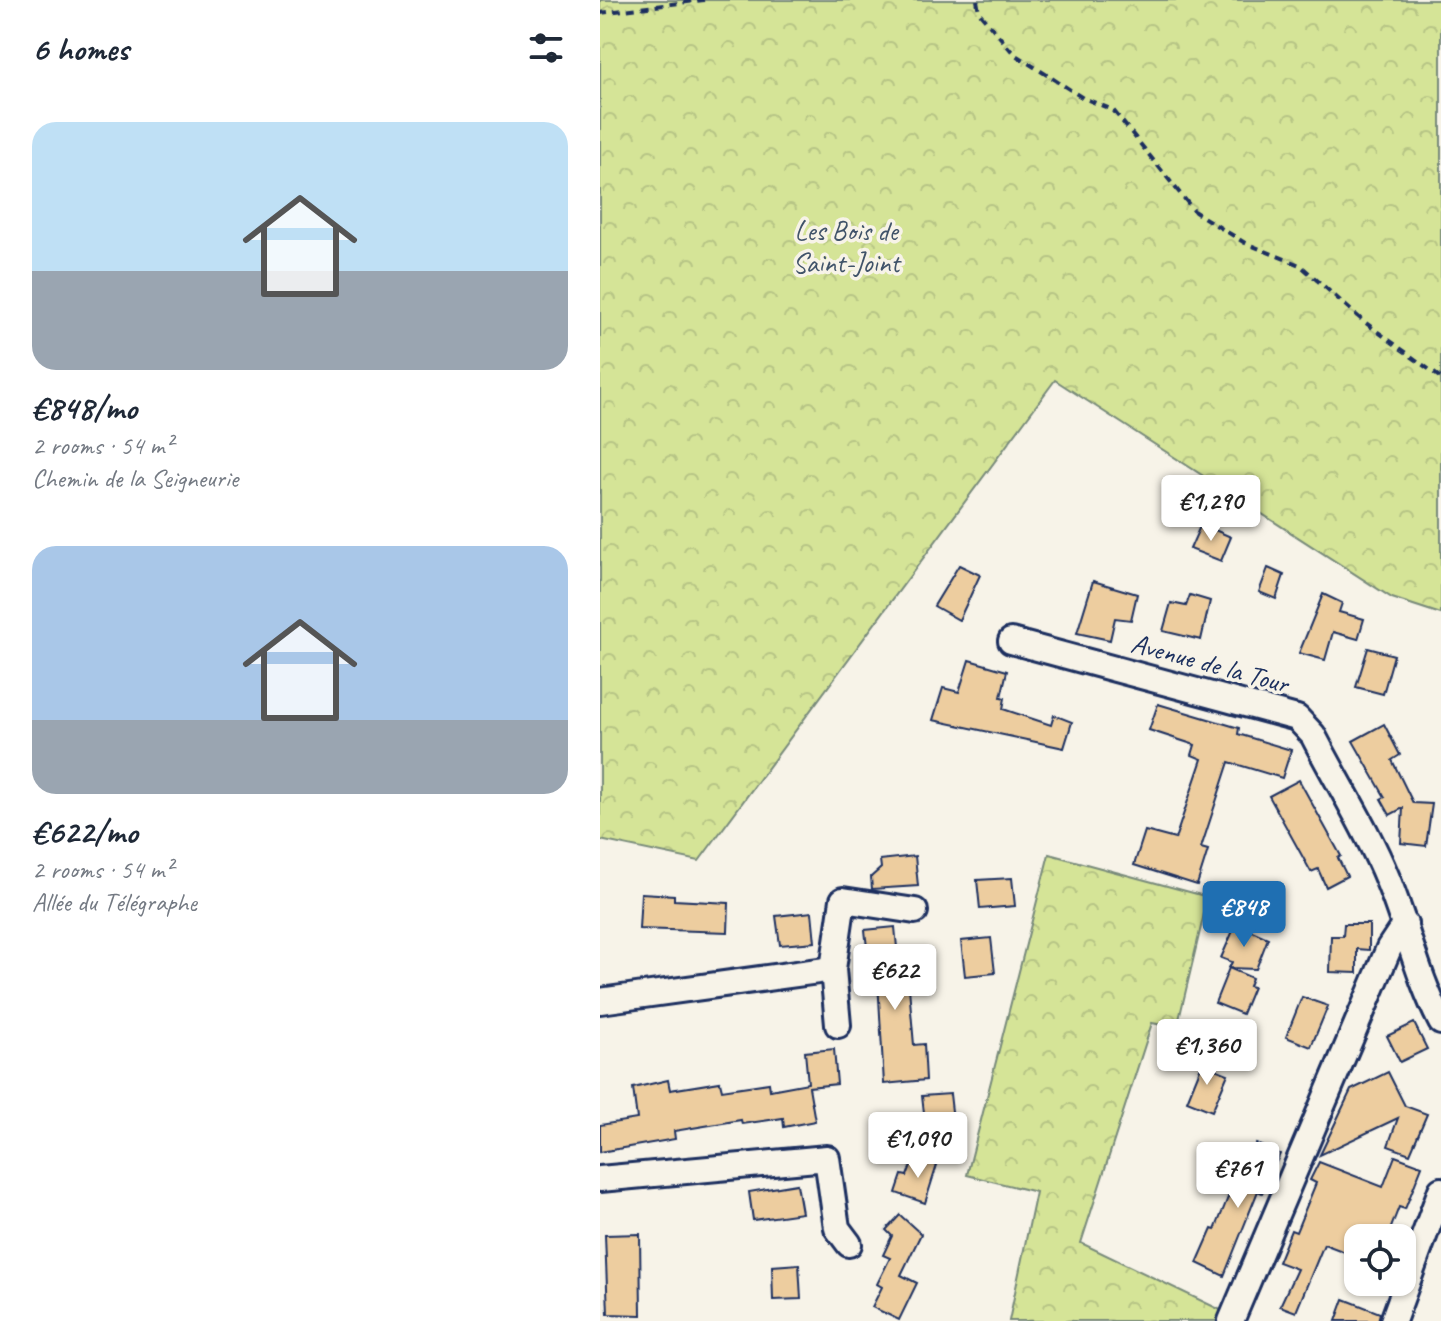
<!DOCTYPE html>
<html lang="en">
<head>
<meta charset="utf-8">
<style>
  body { margin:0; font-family:Caveat,sans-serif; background:#f6f6f7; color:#1f2937; height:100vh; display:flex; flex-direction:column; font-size:30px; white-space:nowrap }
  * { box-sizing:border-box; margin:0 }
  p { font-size:26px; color:#747a83 }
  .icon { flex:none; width:44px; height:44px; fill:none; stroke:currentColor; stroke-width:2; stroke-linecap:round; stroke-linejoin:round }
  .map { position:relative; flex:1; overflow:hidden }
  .panel { display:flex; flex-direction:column; background:#fff; width:600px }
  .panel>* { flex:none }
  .buttons { position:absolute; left:744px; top:1224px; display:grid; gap:16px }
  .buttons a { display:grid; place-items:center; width:72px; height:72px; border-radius:16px; background:#fff; box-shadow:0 2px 6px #0004; font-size:40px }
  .price { position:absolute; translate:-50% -68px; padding:0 18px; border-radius:8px; background:#fff; color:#222; font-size:26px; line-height:52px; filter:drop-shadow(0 2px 4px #0008) }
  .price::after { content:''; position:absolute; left:50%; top:48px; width:24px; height:18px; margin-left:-12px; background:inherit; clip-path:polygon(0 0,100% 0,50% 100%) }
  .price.active { background:#1f6fb2; color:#fff }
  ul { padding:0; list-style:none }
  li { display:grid; align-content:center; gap:16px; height:424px; padding:0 32px }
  li span { display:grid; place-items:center; height:248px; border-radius:24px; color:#555 }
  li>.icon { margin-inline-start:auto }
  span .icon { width:144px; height:144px; fill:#fffc; stroke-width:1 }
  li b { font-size:34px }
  h2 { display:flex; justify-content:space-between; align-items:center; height:96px; padding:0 32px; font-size:34px }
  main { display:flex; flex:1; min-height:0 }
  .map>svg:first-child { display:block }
</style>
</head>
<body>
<main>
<section class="panel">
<h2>6 homes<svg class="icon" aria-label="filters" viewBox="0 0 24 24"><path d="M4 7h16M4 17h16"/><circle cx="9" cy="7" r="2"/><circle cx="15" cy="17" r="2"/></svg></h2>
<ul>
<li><span style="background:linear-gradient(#bfe0f5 60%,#9aa5b1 0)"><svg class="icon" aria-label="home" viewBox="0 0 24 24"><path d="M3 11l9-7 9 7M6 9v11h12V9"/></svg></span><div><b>€848/mo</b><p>2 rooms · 54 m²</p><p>Chemin de la Seigneurie</p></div></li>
<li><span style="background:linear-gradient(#a9c7e8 70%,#9aa5b1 0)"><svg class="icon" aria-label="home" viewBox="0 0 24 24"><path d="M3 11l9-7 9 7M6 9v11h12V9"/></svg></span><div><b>€622/mo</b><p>2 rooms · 54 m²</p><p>Allée du Télégraphe</p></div></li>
</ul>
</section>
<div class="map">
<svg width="841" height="1321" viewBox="0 0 841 1321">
  <defs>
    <pattern id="forest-crowns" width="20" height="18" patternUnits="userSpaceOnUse" patternTransform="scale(2)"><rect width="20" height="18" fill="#d5e497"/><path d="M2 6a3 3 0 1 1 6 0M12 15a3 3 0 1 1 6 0" fill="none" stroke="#b6c485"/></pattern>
  </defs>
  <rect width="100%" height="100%" fill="#f7f3e8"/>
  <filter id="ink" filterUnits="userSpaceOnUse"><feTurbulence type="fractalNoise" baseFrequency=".0125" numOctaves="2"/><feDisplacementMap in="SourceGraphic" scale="16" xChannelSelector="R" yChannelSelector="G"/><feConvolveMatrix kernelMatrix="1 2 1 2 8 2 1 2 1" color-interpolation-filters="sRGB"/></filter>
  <g filter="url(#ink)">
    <g fill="url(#forest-crowns)" stroke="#788a7a" stroke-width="2">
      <path d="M 0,0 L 841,0 L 841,614 L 792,598 L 455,380 L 99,861 L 0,840 Z"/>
      <path d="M 449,854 L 608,897 L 577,1028 L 552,1023 L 481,1243 L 627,1313 L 624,1321 L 409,1321 L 436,1192 L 367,1175 Z"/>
    </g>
    <g fill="#edcd9f" stroke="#1b2f5e" stroke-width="2">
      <path d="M 601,524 L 631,537 L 621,561 L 590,549 Z"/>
      <path d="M 359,565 L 380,575 L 359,620 L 334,606 Z"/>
      <path d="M 668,568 L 684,575 L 676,599 L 659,592 Z"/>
      <path d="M 493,581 L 537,594 L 531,620 L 515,618 L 510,640 L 477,633 Z"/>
      <path d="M 723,594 L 742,603 L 739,612 L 764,619 L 758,639 L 733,632 L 725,660 L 699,653 Z"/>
      <path d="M 590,595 L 610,601 L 601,640 L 563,631 L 571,603 L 586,606 Z"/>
      <path d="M 768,648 L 794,655 L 783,694 L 756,687 Z"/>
      <path d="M 369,660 L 407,671 L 401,697 L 405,698 L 403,709 L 451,725 L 454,715 L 472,722 L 464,748 L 333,720 L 343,688 L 359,692 Z"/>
      <path d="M 558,704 L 639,728 L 638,734 L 691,750 L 682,778 L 629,762 L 601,848 L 608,850 L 597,885 L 534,865 L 545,831 L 575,839 L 602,759 L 592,755 L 595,745 L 549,730 Z"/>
      <path d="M 784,724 L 800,755 L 792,760 L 813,803 L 832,804 L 826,846 L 801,843 L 803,808 L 790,815 L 781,799 L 785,797 L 753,741 Z"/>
      <path d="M 699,780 L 741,856 L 738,858 L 747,876 L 726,887 L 718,869 L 711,872 L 669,796 Z"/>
      <path d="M 315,856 L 318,886 L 272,889 L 271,877 L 281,868 L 280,860 Z"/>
      <path d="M 412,878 L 415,906 L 380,909 L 377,880 Z"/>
      <path d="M 41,893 L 74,895 L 74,900 L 129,903 L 128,932 L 39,929 Z"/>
      <path d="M 212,912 L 215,942 L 180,945 L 176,916 Z"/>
      <path d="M 636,924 L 668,938 L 656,969 L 629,968 L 632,962 L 621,958 Z"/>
      <path d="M 744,924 L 769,924 L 769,950 L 757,949 L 757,973 L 730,972 L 731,936 L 743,936 Z"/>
      <path d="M 295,927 L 301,989 L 309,988 L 314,1045 L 324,1044 L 326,1080 L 284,1084 L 277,964 L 269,965 L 265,930 Z"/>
      <path d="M 391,938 L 395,973 L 365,976 L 361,941 Z"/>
      <path d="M 629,968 L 652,978 L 649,986 L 653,987 L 642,1014 L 615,1003 Z"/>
      <path d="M 702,997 L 728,1006 L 711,1047 L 686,1037 Z"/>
      <path d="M 814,1023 L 827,1049 L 800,1062 L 787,1036 Z"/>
      <path d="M 234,1049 L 237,1084 L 209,1087 L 215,1121 L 184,1127 L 183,1118 L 142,1124 L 141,1120 L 74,1131 L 75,1139 L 0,1152 L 0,1125 L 37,1119 L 33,1088 L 68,1080 L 70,1090 L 120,1082 L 122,1090 L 169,1083 L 170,1090 L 208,1083 L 205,1052 Z"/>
      <path d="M 602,1064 L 628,1074 L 612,1111 L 587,1101 Z"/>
      <path d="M 788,1072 L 805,1106 L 827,1114 L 810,1154 L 788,1146 L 798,1118 L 720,1155 L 751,1090 Z"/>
      <path d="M 350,1094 L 354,1129 L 326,1131 L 322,1096 Z"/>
      <path d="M 656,1144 L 680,1154 L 662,1193 L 658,1191 L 624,1276 L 597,1263 L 612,1229 L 615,1230 L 639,1170 L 643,1171 Z"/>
      <path d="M 795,1156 L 822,1166 L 805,1209 L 799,1207 L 787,1238 L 758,1238 L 758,1257 L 724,1244 L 696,1312 L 680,1306 L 697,1269 L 678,1262 L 691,1230 L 696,1232 L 716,1183 L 710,1180 L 719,1162 L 783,1187 Z"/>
      <path d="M 314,1157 L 337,1165 L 325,1203 L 296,1193 L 302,1175 L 307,1176 Z"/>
      <path d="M 197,1184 L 202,1213 L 153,1220 L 149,1192 Z"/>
      <path d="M 300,1215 L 321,1234 L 301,1275 L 317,1283 L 299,1320 L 272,1307 L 282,1287 L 277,1284 L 290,1258 L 283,1255 L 292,1236 L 286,1230 Z"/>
      <path d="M 40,1234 L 41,1315 L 8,1314 L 5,1235 Z"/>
      <path d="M 199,1264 L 201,1299 L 173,1300 L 172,1266 Z"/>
      <path d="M 744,1299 L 780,1313 L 778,1321 L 736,1321 Z"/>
    </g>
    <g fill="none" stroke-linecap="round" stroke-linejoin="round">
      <defs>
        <g id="minor">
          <path d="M 411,641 L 697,718 L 713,735 C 737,782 767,829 787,878 C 807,926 817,976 841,1022"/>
          <path d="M 0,1001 L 233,969"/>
          <path d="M 238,1025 L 233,969 L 243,900 L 315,911"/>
          <path d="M 0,1179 L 227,1158 L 237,1228 L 249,1244"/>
          <path d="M 631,1321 L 789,948 L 805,924"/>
          <path d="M 793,1321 L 841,1190"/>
        </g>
      </defs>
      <use href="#minor" stroke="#1b2f5e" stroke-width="30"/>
      <g stroke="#1b2f5e" stroke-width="4" stroke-dasharray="8 6" stroke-linecap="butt">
        <path d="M 377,0 L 379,12 L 414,54 L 483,98 L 513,110 L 595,212 L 645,243 L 700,265 L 763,321 L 841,378"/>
        <path d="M 0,13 L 104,0"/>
      </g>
      <use href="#minor" stroke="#f7f3e8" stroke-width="24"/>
    </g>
  </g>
  <g text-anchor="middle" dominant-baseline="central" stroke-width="7" stroke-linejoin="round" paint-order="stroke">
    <g font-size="28" fill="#405369" stroke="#f7f3e8">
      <text x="246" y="230">Les Bois de<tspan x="246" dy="32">Saint-Joint</tspan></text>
    </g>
    <g font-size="28" fill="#1b2f5e" stroke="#f7f3e8">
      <text transform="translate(610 663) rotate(15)">Avenue de la Tour</text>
    </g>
  </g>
</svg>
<div class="buttons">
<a><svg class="icon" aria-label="locate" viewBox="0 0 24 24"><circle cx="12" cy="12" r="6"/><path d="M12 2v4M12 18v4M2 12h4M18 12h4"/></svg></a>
</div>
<b class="price" style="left:611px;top:543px">€1,290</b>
<b class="price active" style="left:644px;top:949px">€848</b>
<b class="price" style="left:295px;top:1012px">€622</b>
<b class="price" style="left:607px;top:1087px">€1,360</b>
<b class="price" style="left:318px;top:1180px">€1,090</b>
<b class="price" style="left:638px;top:1210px">€761</b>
</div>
</main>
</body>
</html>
